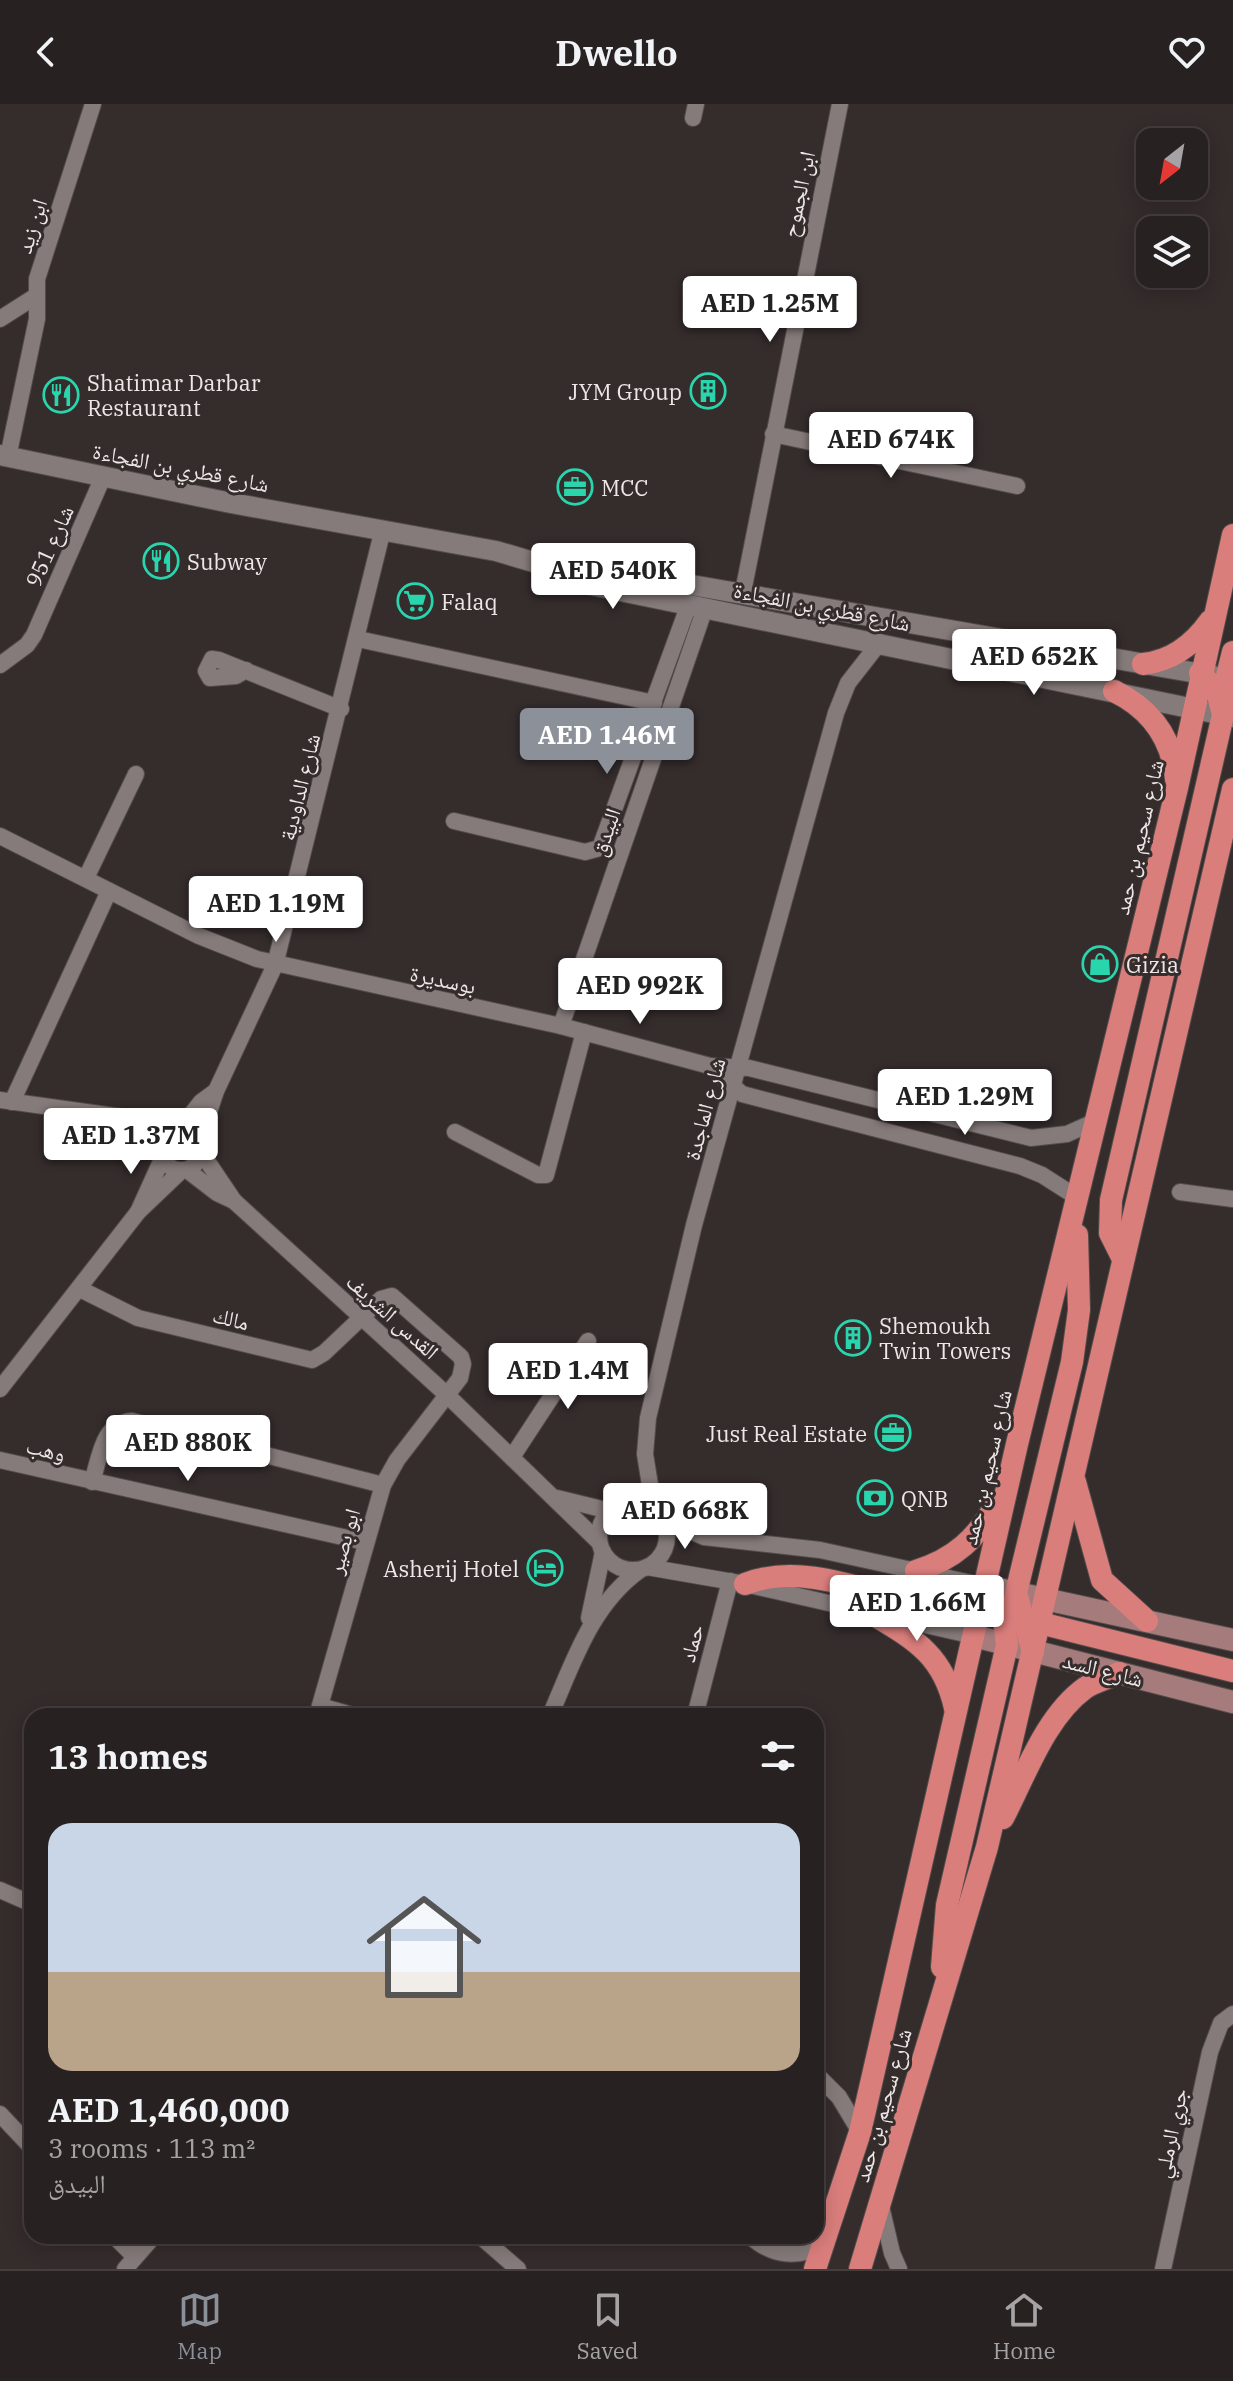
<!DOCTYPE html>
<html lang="en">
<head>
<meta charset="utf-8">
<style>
  body { margin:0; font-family:"IBM Plex Serif","Noto Naskh Arabic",serif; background:#30292a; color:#f1f3f6; height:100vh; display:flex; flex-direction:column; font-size:30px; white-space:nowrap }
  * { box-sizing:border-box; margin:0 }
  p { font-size:26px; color:#a5a3a5 }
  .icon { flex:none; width:44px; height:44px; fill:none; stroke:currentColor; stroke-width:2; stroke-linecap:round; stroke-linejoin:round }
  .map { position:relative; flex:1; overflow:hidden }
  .panel { position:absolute; left:24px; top:1604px; width:800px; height:536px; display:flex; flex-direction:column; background:#282121; border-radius:24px; box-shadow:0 4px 20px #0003,0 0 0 2px #443e3f }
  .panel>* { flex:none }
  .needle { width:52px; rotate:211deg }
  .buttons { position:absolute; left:1136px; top:24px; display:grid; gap:16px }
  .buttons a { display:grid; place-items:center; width:72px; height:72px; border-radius:16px; background:#282121; box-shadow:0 4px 20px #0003,0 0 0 2px #443e3f; font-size:40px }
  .price { position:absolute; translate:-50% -68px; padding:0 18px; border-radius:8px; background:#fff; color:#222; font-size:26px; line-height:52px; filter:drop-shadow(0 2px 4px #0008) }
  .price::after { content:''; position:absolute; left:50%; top:48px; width:24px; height:18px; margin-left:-12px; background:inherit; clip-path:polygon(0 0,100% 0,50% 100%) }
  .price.current { background:#8c9099; color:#fff }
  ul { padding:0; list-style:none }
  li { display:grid; align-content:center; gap:16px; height:424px; padding:0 24px }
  li span { display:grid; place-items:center; height:248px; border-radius:24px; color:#555 }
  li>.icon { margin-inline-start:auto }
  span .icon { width:144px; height:144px; fill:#fffc; stroke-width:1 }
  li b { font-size:34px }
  h2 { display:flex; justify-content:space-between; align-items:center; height:96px; padding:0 24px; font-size:34px }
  header { display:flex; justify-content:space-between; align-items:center; height:104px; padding:0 24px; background:#282121; font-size:36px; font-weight:700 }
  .tab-bar { display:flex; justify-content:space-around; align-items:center; height:112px; border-top:2px solid #443e3f; background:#282121; font-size:22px; color:#a5a3a5 }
  .tab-bar a { display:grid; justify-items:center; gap:4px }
  .tab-bar .current { color:#8c9099 }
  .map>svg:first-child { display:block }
</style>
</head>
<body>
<header><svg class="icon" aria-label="back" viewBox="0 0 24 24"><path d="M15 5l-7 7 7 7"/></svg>Dwello<svg class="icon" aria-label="heart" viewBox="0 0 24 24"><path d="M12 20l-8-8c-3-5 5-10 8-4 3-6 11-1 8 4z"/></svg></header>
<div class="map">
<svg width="1233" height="2165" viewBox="0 0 1233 2165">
  <rect width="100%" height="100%" fill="#352c2c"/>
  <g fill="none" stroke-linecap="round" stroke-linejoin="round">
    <defs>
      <g id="minor">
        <path d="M 693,14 L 696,0"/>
        <path d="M 0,215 L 36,192"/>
        <path d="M 773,330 L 1017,382"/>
        <path d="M 8,353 L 37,215 L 37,175 L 93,0"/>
        <path d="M 743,488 L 840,0"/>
        <path d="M 358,535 L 654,599"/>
        <path d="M 0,561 L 27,541 L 34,531 L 103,373"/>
        <path d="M 246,566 L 236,572 L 210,574 L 206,567 L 212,555 L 219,556 L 341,605"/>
        <path d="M 454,717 L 585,748 L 600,744 L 689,500"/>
        <path d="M 0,732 L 199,832 L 257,855 L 561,922 L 710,962 L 749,964 L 1031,1034 L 1067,1030 L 1096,1017"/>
        <path d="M 86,774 L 136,670"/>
        <path d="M 561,922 L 705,504"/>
        <path d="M 710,962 L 742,990 L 1020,1062 L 1042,1071 L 1078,1094"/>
        <path d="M 0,996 L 136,1015 L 170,1029"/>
        <path d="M 12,998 L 109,787"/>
        <path d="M 120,1014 L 160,1047"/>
        <circle cx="181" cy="1046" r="20"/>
        <path d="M 179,1026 L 201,998 L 216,987"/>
        <path d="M 455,1028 L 538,1071 L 546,1071 L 584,928"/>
        <path d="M 199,1038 L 216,987 L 275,861 L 383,425"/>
        <path d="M 201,1048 L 234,1097"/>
        <path d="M 187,1066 L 217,1089 L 234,1097 L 447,1291 L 599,1438"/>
        <path d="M 1180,1088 L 1233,1095"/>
        <path d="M 138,1108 L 162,1055"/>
        <path d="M 80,1185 L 138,1214 L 312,1256 L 324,1249 L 381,1195 L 392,1192 L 461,1253 L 463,1260 L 460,1274 L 397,1356 L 383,1381 L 317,1612"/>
        <path d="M 0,1285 L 138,1108 L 182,1066"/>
        <path d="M 512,1353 L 588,1237"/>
        <path d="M 0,1356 L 365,1438"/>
        <path d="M 92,1378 C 100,1353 102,1319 132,1317 L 383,1381"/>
        <path d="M 557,1394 L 610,1407"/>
        <circle cx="633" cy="1432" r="34"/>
        <path d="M 654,1406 L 645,1350 L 648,1314 L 694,1121 L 836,609 L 848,579 L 880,538"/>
        <path d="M 661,1414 L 704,1433 L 820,1446 L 985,1482"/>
        <path d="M 647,1463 L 745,1480 L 974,1532"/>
        <path d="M 589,1514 L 603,1448"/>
        <path d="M 320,1602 L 355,1612"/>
        <path d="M 550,1612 C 573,1559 591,1501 640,1466"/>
        <path d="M 695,1612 L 730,1477"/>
        <path d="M 0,1786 L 32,1800"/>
        <path d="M 816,1970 L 839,1993 L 860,2028"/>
        <path d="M 0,2010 L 32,2044"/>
        <path d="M 881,2102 L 892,2149 L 899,2165"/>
        <path d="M 114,2132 L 135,2153"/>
        <path d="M 480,2132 L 518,2165"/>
        <path d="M 750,2132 C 773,2153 796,2154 823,2142"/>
        <path d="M 125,2165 L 154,2132"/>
        <path d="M 1163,2165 L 1210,1948 L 1221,1919 L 1233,1910"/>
      </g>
      <g id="tertiary">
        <path d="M 0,351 L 231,399 L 496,447 L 540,460 L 572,477 L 1233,613"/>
        <path d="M 540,460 L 565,459 L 1214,572"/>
      </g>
      <g id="secondary">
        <path d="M 985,1482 L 1233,1536"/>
        <path d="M 974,1532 L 1233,1598"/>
      </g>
      <g id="trunk">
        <path d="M 1143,560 C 1172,557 1193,541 1210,517"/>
        <path d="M 1114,587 C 1151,605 1172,634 1176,675"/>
        <path d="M 1229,603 L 1224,584 L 1233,548"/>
        <path d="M 1123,1155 L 1110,1129 L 1111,1096 L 1223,611 L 1217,587 L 1200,569"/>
        <path d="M 1075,1378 L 1102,1476 L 1147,1517"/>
        <path d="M 916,1467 C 955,1455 977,1434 997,1399"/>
        <path d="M 745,1480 C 821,1450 913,1515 991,1509"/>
        <path d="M 869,1508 C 914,1535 943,1550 955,1604"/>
        <path d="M 1025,1518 L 1040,1519 L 1233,1567"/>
        <path d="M 1033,1548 L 1016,1489 L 1072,1258 L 1079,1206 L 1077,1131"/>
        <path d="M 1003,1714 C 1025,1672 1045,1613 1085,1584 C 1094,1578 1109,1574 1119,1569"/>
        <path d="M 942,1863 L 947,1801 L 1007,1541 L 1003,1508 L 985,1482"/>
        <path d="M 815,2165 L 860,2028 L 1017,1340 L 1177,684 L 1233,431"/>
        <path d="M 860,2165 L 987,1743 L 1233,685"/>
      </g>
    </defs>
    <use href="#minor" stroke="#534c4b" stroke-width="18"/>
    <use href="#tertiary" stroke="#534c4b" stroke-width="22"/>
    <use href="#secondary" stroke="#534c4b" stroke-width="24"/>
    <use href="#trunk" stroke="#534c4b" stroke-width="24"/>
    <use href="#minor" stroke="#857b7a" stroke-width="16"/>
    <use href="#tertiary" stroke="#857b7a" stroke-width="20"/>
    <use href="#secondary" stroke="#a57c7b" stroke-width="22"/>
    <use href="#trunk" stroke="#da7e7c" stroke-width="22"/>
  </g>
  <defs>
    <symbol id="building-ring" viewBox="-11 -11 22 22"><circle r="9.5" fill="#352c2c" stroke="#28d5ad" stroke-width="1.5"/><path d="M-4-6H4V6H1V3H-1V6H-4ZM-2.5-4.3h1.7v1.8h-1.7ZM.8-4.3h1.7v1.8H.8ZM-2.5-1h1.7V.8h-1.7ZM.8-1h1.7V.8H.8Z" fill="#28d5ad"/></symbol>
    <symbol id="restaurant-ring" viewBox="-11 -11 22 22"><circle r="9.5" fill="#352c2c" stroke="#28d5ad" stroke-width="1.5"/><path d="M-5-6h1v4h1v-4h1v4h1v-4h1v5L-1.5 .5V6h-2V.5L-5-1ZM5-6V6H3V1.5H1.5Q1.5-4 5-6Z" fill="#28d5ad"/></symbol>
    <symbol id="office-ring" viewBox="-11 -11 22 22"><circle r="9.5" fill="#352c2c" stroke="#28d5ad" stroke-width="1.5"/><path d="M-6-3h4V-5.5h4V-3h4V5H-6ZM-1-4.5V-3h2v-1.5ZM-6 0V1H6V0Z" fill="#28d5ad"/></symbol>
    <symbol id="supermarket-ring" viewBox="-11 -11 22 22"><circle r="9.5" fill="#352c2c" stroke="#28d5ad" stroke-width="1.5"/><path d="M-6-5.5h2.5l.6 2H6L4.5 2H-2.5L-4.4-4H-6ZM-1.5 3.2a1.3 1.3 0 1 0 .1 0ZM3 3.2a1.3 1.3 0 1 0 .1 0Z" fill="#28d5ad"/></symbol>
    <symbol id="shop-ring" viewBox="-11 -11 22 22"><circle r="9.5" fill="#352c2c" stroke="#28d5ad" stroke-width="1.5"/><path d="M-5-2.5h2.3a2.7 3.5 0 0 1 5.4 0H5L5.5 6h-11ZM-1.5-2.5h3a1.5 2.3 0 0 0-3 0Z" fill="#28d5ad"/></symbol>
    <symbol id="bank-ring" viewBox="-11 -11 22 22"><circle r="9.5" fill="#352c2c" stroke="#28d5ad" stroke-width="1.5"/><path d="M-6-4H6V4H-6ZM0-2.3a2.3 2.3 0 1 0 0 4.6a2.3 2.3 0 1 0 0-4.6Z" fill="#28d5ad"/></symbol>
    <symbol id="hotel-ring" viewBox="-11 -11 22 22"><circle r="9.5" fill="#352c2c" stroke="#28d5ad" stroke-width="1.5"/><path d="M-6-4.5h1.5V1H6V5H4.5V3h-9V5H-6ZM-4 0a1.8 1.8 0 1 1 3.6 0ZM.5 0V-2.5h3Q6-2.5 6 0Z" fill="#28d5ad"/></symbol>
  </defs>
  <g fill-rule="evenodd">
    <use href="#building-ring" x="688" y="267" width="40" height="40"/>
    <use href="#restaurant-ring" x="41" y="271" width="40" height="40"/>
    <use href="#office-ring" x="555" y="363" width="40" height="40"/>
    <use href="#restaurant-ring" x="141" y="437" width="40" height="40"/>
    <use href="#supermarket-ring" x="395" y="477" width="40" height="40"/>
    <use href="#shop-ring" x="1080" y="840" width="40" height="40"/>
    <use href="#building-ring" x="833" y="1214" width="40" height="40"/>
    <use href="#office-ring" x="873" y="1309" width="40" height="40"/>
    <use href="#bank-ring" x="855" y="1374" width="40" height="40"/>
    <use href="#hotel-ring" x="525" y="1444" width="40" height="40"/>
  </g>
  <g text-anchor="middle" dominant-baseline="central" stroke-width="6" stroke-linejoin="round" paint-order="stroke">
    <g font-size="22" fill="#ede7e7" stroke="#352c2c">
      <text transform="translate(798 90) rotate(-78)">ابن الجموح</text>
      <text transform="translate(31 122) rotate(-72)">ابن زيد</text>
      <text transform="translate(181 363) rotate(11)">شارع قطري بن الفجاءة</text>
      <text transform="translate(49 442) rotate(-66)">شارع 951</text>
      <text transform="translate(822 502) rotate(11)">شارع قطري بن الفجاءة</text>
      <text transform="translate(299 683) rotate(-76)">شارع الداودية</text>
      <text transform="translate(605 728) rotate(-71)">البيدق</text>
      <text transform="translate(1138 733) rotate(-77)">شارع سحيم بن حمد</text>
      <text transform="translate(443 875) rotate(12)">بوسديرة</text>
      <text transform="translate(704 1005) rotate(-75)">شارع الماجدة</text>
      <text transform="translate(393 1212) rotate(42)">القدس الشريف</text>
      <text transform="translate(231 1214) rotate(14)">مالك</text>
      <text transform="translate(46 1345) rotate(13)">وهب</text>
      <text transform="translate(986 1363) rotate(-77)">شارع سحيم بن حمد</text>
      <text transform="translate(343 1437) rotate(-74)">ابو بصير</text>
      <text transform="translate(691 1539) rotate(-75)">حماد</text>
      <text transform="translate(1103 1565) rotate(14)">شارع السد</text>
      <text transform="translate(882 2001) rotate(-74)">شارع سحيم بن حمد</text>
      <text transform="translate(1170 2029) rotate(-78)">جري الرملي</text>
    </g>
    <g font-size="22" fill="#ede7e7" stroke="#352c2c" text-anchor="start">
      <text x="87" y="278">Shatimar Darbar<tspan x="87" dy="25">Restaurant</tspan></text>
      <text x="682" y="287" text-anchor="end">JYM Group</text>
      <text x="601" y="383">MCC</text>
      <text x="187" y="457">Subway</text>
      <text x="441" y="497">Falaq</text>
      <text x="1126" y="860">Gizia</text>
      <text x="879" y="1221">Shemoukh<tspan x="879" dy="25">Twin Towers</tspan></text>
      <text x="867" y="1329" text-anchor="end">Just Real Estate</text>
      <text x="901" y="1394">QNB</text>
      <text x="519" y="1464" text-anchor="end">Asherij Hotel</text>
    </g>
  </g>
</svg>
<div class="buttons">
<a><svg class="needle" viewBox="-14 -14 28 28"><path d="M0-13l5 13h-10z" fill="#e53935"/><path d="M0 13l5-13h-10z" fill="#a5a3a5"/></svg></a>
<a><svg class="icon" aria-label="layers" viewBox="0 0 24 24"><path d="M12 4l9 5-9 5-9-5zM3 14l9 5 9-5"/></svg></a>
</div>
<b class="price" style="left:770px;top:240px">AED 1.25M</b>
<b class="price" style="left:891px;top:376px">AED 674K</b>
<b class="price" style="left:613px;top:507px">AED 540K</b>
<b class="price" style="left:1034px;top:593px">AED 652K</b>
<b class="price current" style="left:607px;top:672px">AED 1.46M</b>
<b class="price" style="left:276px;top:840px">AED 1.19M</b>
<b class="price" style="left:640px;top:922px">AED 992K</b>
<b class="price" style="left:965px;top:1033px">AED 1.29M</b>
<b class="price" style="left:131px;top:1072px">AED 1.37M</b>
<b class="price" style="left:568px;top:1307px">AED 1.4M</b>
<b class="price" style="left:188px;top:1379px">AED 880K</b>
<b class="price" style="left:685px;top:1447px">AED 668K</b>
<b class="price" style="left:917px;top:1539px">AED 1.66M</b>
<section class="panel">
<h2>13 homes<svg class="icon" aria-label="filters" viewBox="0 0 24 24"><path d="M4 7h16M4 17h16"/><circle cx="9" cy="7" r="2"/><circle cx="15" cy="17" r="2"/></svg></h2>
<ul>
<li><span style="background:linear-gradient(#c9d6e8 60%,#b9a48a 0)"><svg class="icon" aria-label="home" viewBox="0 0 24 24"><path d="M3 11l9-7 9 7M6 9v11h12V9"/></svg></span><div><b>AED 1,460,000</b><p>3 rooms · 113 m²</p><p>البيدق</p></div></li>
</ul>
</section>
</div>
<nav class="tab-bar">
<a class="current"><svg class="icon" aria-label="map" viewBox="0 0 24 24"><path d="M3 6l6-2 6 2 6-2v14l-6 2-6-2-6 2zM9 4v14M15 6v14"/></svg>Map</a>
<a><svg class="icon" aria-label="saved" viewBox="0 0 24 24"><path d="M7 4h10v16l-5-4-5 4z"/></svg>Saved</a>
<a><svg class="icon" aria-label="home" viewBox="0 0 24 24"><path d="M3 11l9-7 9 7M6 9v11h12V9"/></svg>Home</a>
</nav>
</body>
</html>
